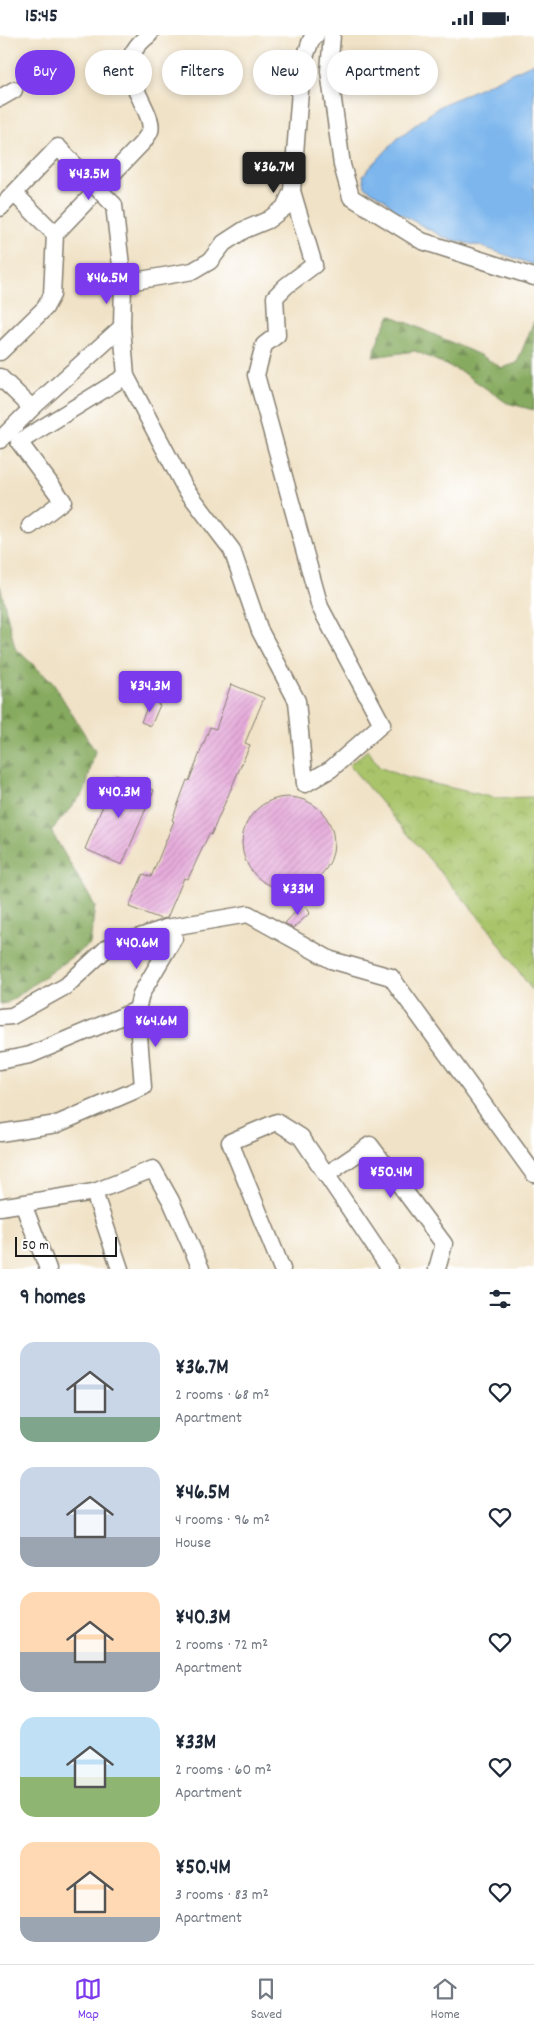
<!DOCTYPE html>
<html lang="en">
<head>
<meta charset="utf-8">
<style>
  body { margin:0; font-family:Dekko,sans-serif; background:#f2f2f3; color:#1f2937; height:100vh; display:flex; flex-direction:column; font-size:19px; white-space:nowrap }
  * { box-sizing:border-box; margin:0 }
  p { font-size:16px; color:#747a83 }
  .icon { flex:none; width:28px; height:28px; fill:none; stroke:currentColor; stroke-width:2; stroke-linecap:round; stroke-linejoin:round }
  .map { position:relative; height:1234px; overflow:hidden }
  .side { display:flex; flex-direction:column; background:#fff; flex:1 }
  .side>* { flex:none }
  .top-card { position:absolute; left:15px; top:15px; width:505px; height:45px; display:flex; gap:10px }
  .scale { position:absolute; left:15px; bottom:12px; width:102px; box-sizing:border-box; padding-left:5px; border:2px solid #1c1c1c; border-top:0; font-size:14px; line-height:18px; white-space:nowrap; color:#1c1c1c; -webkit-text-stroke:4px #fff; paint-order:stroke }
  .price { position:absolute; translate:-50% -42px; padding:0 11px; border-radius:5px; background:#7c3aed; color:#fff; font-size:16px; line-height:32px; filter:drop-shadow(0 1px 2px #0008) }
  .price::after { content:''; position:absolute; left:50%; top:30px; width:15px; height:11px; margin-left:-8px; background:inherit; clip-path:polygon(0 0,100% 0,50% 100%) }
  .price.selected { background:#222; color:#fff }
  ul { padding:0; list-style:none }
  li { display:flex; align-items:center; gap:15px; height:125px; padding:0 20px }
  li span { display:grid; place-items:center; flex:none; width:140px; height:100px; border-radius:15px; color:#555 }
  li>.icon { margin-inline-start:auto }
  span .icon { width:60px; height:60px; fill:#fffc; stroke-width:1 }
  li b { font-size:21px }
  h2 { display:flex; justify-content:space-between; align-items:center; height:60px; padding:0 20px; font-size:21px }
  .chip { padding:0 18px; border-radius:22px; background:#fff; box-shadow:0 2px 8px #0003; font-size:18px; line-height:45px }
  .chip.selected { background:#7c3aed; color:#fff }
  .status { display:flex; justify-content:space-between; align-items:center; height:35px; padding:0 25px; background:#fff; direction:ltr }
  .status svg { height:14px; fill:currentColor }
  .menu { display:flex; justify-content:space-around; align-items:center; height:70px; border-top:1px solid #e0e1e3; background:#fff; font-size:14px; color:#747a83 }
  .menu a { display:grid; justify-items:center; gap:2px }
  .menu .selected { color:#7c3aed }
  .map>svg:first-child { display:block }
</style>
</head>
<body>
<div class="status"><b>15:45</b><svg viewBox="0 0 49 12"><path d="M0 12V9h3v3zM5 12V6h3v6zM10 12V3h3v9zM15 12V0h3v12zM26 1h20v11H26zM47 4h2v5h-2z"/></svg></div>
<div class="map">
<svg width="534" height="1234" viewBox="0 0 534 1234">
  <defs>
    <pattern id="forest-firs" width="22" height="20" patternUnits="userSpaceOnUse" patternTransform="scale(1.25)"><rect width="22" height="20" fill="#86aa5e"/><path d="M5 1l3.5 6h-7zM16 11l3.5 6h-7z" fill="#6d8a4d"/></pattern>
    <pattern id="park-crowns" width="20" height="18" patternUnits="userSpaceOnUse" patternTransform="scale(1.25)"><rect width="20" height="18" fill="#a9c46a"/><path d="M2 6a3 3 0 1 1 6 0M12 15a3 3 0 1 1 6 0" fill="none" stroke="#91a85b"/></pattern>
    <pattern id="building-hatch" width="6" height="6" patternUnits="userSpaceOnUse" patternTransform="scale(1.25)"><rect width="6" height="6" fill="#e6acdb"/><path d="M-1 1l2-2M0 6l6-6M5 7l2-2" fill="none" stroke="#c593bb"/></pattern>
  </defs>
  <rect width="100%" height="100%" fill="#fff"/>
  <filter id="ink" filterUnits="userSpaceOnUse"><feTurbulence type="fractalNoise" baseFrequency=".02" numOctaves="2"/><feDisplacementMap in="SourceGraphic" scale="10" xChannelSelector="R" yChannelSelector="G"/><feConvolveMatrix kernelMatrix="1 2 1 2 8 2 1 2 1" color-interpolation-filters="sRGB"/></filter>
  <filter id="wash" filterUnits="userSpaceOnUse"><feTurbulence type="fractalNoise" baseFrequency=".0096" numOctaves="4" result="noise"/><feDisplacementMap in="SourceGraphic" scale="20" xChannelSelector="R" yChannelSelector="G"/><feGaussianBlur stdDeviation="1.12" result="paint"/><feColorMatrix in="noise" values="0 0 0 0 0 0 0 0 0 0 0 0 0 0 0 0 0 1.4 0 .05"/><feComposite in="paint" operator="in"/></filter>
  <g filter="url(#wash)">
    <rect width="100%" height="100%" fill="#f0e2c6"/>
    <g fill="url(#forest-firs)" stroke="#51633d">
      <path d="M 390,280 L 482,321 L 502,333 L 517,328 L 534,286 L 534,375 L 507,368 L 462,337 L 415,316 L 373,322 L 379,302 Z"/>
      <path d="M 0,550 L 15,613 L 53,648 L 95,716 L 85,756 L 51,796 L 95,871 L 90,909 L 7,968 L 0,969 Z"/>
    </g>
    <path fill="url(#park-crowns)" stroke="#627043" d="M 368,715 L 379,732 L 404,742 L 495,763 L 534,762 L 534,958 L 489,894 L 349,730 Z"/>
    <path fill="#7bb6ed" stroke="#4c6984" d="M 534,28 L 534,230 L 483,212 L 445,203 L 395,176 L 386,165 L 365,152 L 363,140 L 398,103 L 440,71 Z"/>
    <g id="blocks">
      <g fill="url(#building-hatch)">
        <path d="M 231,649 L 264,663 L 245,708 L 250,710 L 211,800 L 209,799 L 188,844 L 184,843 L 167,883 L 161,884 L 129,872 L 143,839 L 151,842 L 174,786 L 172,785 L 187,745 L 189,746 L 210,692 L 216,694 Z"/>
        <path d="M 150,665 L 160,670 L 151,691 L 141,687 Z"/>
        <path d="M 116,739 L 154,755 L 122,830 L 85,814 Z"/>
        <circle cx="288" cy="808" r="46"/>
        <path d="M 304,868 L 310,878 L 293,893 L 285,888 Z"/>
      </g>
    </g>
  </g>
  <g filter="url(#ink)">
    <use href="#blocks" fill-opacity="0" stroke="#867f71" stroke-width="1"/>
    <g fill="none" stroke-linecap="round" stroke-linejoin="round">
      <defs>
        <g id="minor">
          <path d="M 332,0 L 329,36 L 342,130 L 351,162 L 422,206 L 534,242"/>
          <path d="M 0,63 L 14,55"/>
          <path d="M 15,159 L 55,199"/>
          <path d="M 114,170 L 123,248 L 122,292 L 126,341 L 185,453 L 232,515 L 260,596 L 297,666 L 305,749 L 331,734 L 382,689 L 320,572 L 256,340 L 264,310 L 277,300 L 275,262 L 286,251 L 314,230 L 292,156"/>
          <path d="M 0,173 L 58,112 L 85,141"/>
          <path d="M 123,248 L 193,236 L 210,226 L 224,208 L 244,195 L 268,185 L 284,173 L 292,156 L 302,31 L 311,5 L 316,0"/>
          <path d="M 0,317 L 45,273 L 52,260 L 55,199 L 144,106 C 145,103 149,100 150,96 C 152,90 149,83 147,78 C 133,46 115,26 149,0"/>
          <path d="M 0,342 L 32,373"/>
          <path d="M 0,405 L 32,373 L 122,292"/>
          <path d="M 30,491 L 63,466 L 19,407 L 126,341"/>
          <path d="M 137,975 L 141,959 L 174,903 L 166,893"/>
          <path d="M 0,982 L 12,981 L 66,951 L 107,913 L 166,893 L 248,879 L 331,925 L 391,942 L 534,1139"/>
          <path d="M 0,1026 L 30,1020 L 137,975 L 143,1052 L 57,1089 L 0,1098"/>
          <path d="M 326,1140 L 370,1110 L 444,1209 L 437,1234"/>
          <path d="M 94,1157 L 120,1234"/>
          <path d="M 23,1169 L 48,1234"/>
          <path d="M 0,1172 L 94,1157 L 153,1134 L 171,1166 L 201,1234"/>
          <path d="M 282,1234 L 230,1107 L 277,1087 L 301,1102 L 390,1234"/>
        </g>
      </defs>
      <use href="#minor" stroke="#867f71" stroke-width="19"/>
      <use href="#minor" stroke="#fff" stroke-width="16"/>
      <defs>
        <path id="minor-bridge" d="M 85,141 L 114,170"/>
      </defs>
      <use href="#minor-bridge" stroke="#867f71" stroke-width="19" stroke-linecap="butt"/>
      <use href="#minor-bridge" stroke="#fff" stroke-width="16"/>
    </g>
  </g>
</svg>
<div class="scale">50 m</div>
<b class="price selected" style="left:274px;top:159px">¥36.7M</b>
<b class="price" style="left:89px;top:166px">¥43.5M</b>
<b class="price" style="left:107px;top:270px">¥46.5M</b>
<b class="price" style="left:150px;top:678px">¥34.3M</b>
<b class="price" style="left:119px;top:784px">¥40.3M</b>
<b class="price" style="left:298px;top:881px">¥33M</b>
<b class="price" style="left:137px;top:935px">¥40.6M</b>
<b class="price" style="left:156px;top:1013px">¥64.6M</b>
<b class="price" style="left:391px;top:1164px">¥50.4M</b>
<div class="top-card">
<a class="chip selected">Buy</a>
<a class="chip">Rent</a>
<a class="chip">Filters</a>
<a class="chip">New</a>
<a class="chip">Apartment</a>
</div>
</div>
<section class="side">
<h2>9 homes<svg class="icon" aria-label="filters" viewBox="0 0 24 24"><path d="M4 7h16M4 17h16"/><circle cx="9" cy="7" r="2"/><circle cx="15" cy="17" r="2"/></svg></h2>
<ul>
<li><span style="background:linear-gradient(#c9d6e8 75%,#7fa58c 0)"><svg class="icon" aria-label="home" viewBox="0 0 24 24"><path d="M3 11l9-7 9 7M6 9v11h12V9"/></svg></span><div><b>¥36.7M</b><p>2 rooms · 68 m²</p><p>Apartment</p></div><svg class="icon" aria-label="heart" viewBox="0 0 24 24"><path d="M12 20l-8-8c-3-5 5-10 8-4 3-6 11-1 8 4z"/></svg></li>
<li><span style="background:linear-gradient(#c9d6e8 70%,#9aa5b1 0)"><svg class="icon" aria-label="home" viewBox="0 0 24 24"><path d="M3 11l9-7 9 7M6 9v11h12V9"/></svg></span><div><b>¥46.5M</b><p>4 rooms · 96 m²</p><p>House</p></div><svg class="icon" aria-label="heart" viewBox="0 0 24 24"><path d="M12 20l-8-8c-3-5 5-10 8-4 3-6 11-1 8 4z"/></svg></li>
<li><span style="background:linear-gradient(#ffd9b3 60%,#9aa5b1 0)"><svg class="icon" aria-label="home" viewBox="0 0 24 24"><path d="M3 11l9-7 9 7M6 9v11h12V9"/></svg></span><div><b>¥40.3M</b><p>2 rooms · 72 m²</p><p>Apartment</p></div><svg class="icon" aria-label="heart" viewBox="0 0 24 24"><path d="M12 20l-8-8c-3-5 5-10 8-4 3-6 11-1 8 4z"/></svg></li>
<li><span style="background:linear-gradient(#bfe0f5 60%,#8fb573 0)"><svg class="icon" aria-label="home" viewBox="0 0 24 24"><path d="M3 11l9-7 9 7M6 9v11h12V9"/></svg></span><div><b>¥33M</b><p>2 rooms · 60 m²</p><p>Apartment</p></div><svg class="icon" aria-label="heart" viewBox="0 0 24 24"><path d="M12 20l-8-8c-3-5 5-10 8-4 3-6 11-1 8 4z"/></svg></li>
<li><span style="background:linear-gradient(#ffd9b3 75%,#9aa5b1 0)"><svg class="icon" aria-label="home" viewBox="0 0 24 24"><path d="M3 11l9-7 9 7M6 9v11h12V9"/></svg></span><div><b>¥50.4M</b><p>3 rooms · 83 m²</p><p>Apartment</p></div><svg class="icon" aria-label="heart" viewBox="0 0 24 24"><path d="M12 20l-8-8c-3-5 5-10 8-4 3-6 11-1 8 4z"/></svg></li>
</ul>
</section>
<nav class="menu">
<a class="selected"><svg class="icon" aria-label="map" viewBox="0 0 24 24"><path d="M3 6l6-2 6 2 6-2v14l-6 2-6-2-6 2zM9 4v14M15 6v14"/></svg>Map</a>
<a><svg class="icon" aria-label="saved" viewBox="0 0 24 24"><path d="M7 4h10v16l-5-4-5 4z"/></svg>Saved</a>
<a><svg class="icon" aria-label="home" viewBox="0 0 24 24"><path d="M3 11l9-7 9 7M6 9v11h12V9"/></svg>Home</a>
</nav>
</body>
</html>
